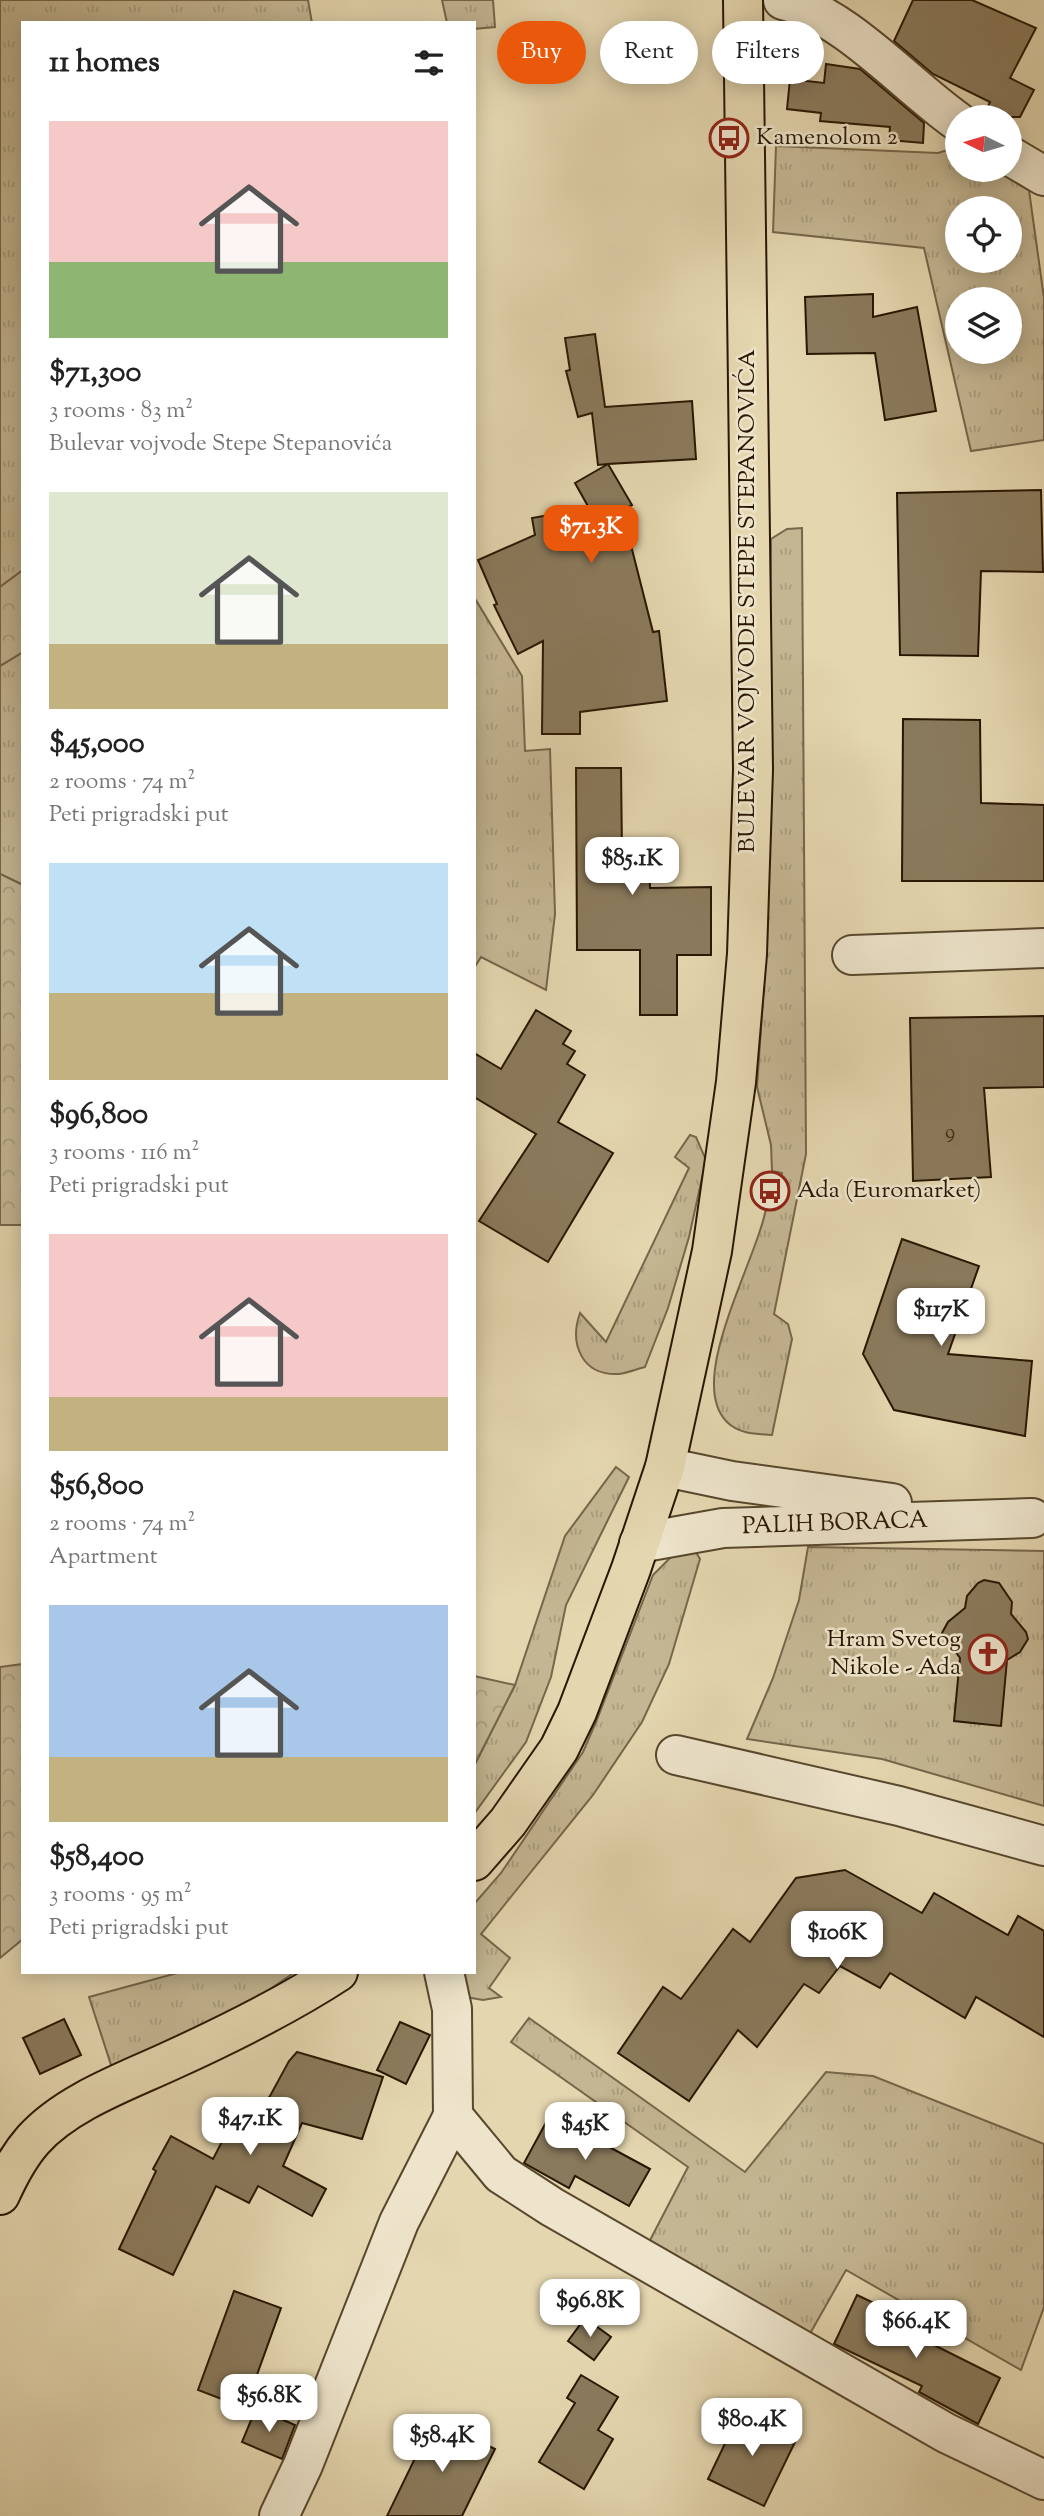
<!DOCTYPE html>
<html lang="en">
<head>
<meta charset="utf-8">
<style>
  body { margin:0; font-family:"Sorts Mill Goudy",serif; background:#f6f6f6; color:#222; height:100vh; display:flex; flex-direction:column; font-size:26px; white-space:nowrap }
  * { box-sizing:border-box; margin:0 }
  p { font-size:23px; color:#767676 }
  .icon { flex:none; width:38px; height:38px; fill:none; stroke:currentColor; stroke-width:2; stroke-linecap:round; stroke-linejoin:round }
  .map { position:relative; flex:1; overflow:hidden }
  .details { position:absolute; left:21px; top:21px; width:455px; height:1953px; display:flex; flex-direction:column; background:#fff; border-radius:0px; box-shadow:0 4px 18px #0003 }
  .details>* { flex:none }
  .top-card { position:absolute; left:497px; top:21px; width:441px; height:63px; display:flex; gap:14px }
  .needle { width:46px; rotate:275deg }
  .tools { position:absolute; left:945px; top:105px; display:grid; gap:14px }
  .tools a { display:grid; place-items:center; width:77px; height:77px; border-radius:50%; background:#fff; box-shadow:0 4px 18px #0003; font-size:35px }
  .price { position:absolute; translate:-50% -60px; padding:0 16px; border-radius:14px; background:#fff; color:#222; font-size:23px; line-height:46px; filter:drop-shadow(0 2px 4px #0008) }
  .price::after { content:''; position:absolute; left:50%; top:42px; width:21px; height:16px; margin-left:-10px; background:inherit; clip-path:polygon(0 0,100% 0,50% 100%) }
  .price.selected { background:#ea580c; color:#fff }
  ul { padding:0; list-style:none }
  li { display:grid; align-content:center; gap:14px; height:371px; padding:0 28px }
  li span { display:grid; place-items:center; height:217px; border-radius:0px; color:#555 }
  li>.icon { margin-inline-start:auto }
  span .icon { width:126px; height:126px; fill:#fffc; stroke-width:1 }
  li b { font-size:30px }
  h2 { display:flex; justify-content:space-between; align-items:center; height:84px; padding:0 28px; font-size:30px }
  .tag { padding:0 24px; border-radius:32px; background:#fff; box-shadow:0 4px 18px #0003; font-size:24px; line-height:63px }
  .tag.selected { background:#ea580c; color:#fff }
  .map>svg:first-child { display:block }
</style>
</head>
<body>
<div class="map">
<svg width="1044" height="2516" viewBox="0 0 1044 2516">
  <defs>
    <pattern id="grass-tufts" width="24" height="20" patternUnits="userSpaceOnUse" patternTransform="scale(1.75)"><rect width="24" height="20" fill="#c4b692"/><path d="M3 7l-1-3M5 7V3M7 7l1-3M15 17l-1-3M17 17v-4M19 17l1-3" fill="none" stroke="#a89c7c"/></pattern>
    <pattern id="forest-crowns" width="20" height="18" patternUnits="userSpaceOnUse" patternTransform="scale(1.75)"><rect width="20" height="18" fill="#c4b692"/><path d="M2 6a3 3 0 1 1 6 0M12 15a3 3 0 1 1 6 0" fill="none" stroke="#a89c7c"/></pattern>
  </defs>
  <rect width="100%" height="100%" fill="#e4d6af"/>
  <filter id="stains"><feTurbulence type="fractalNoise" baseFrequency=".00286" numOctaves="4"/><feColorMatrix values="0 0 0 0 .2 0 0 0 0 .09 0 0 0 0 .02 0 0 0 .5 -.17"/></filter>
  <radialGradient id="worn" r=".72"><stop offset=".6" stop-color="#630" stop-opacity="0"/><stop offset="1" stop-color="#630" stop-opacity=".3"/></radialGradient>
  <g fill="url(#grass-tufts)" stroke="#76664a" stroke-width="2" fill-rule="evenodd">
    <path d="M 0,0 L 308,0 L 312,23 L 23,23 L 23,570 L 0,587 Z"/>
    <path d="M 442,0 L 493,0 L 495,27 L 474,29 L 474,23 L 447,23 Z"/>
    <path d="M 776,146 L 938,153 L 957,147 L 957,170 L 1009,170 L 1028,183 L 1044,298 L 1044,440 L 971,451 L 924,248 L 773,232 ZM 957,208 L 1010,208 L 1010,261 L 957,261 ZM 957,299 L 1010,299 L 1010,352 L 957,352 Z"/>
    <path d="M 802,528 L 806,1154 L 774,1314 L 788,1324 L 792,1339 L 772,1435 C 756,1434 739,1434 727,1422 C 684,1380 760,1256 767,1203 L 779,1201 L 782,1173 L 772,1171 L 771,1145 L 757,1087 L 767,941 L 771,539 L 787,529 Z"/>
    <path d="M 474,597 L 522,676 L 525,751 L 550,749 L 555,914 L 546,990 L 481,957 L 474,968 Z"/>
    <path d="M 23,652 L 23,885 L 0,874 L 0,666 Z"/>
    <path d="M 690,1135 L 696,1137 L 706,1160 L 689,1237 L 668,1308 L 645,1367 C 637,1369 627,1373 619,1374 C 582,1376 569,1344 580,1313 L 606,1342 L 689,1168 L 675,1157 Z"/>
    <path d="M 616,1467 L 629,1477 L 566,1605 L 551,1677 L 526,1742 L 474,1814 L 474,1766 L 515,1685 L 565,1536 Z"/>
    <path d="M 808,1547 L 1044,1551 L 1044,1806 L 882,1759 L 747,1739 L 773,1678 L 799,1600 Z"/>
    <path d="M 694,1549 L 700,1559 L 669,1664 L 642,1722 L 593,1795 L 481,1934 L 510,1958 L 489,1988 L 501,1997 L 483,2000 L 466,1997 L 459,1972 L 474,1972 L 474,1904 L 501,1873 L 583,1752 L 596,1722 L 653,1575 L 673,1555 Z"/>
    <path d="M 181,1972 L 295,1972 L 234,2014 L 113,2071 L 89,1997 Z"/>
    <path d="M 529,2018 L 745,2172 L 826,2072 L 873,2076 L 1044,2144 L 1044,2307 L 1021,2370 L 846,2270 L 803,2346 L 646,2248 L 688,2167 L 511,2042 Z"/>
  </g>
  <g fill="url(#forest-crowns)" stroke="#76664a" stroke-width="2">
    <path d="M 23,570 L 23,652 L 0,666 L 0,587 Z"/>
    <path d="M 0,874 L 23,885 L 23,1225 L 0,1225 Z"/>
    <path d="M 23,1664 L 23,1939 L 0,1958 L 0,1667 Z"/>
    <path d="M 474,1676 L 515,1685 L 474,1766 Z"/>
  </g>
  <g fill="#8a7a5c" stroke="#291702" stroke-width="2">
    <path d="M 913,0 L 972,0 L 1036,28 L 1010,78 L 1034,90 L 1020,117 L 983,117 L 990,102 L 933,74 L 894,41 Z"/>
    <path d="M 826,64 L 860,69 L 924,123 L 923,143 L 889,140 L 890,127 L 820,121 L 821,113 L 787,109 L 790,79 L 824,83 Z"/>
    <path d="M 873,294 L 873,317 L 917,307 L 936,411 L 885,420 L 875,353 L 807,354 L 805,297 Z"/>
    <path d="M 595,334 L 605,407 L 692,401 L 696,459 L 608,464 L 632,505 L 622,510 L 653,632 L 659,631 L 667,701 L 580,712 L 580,734 L 542,734 L 543,641 L 518,654 L 494,605 L 497,604 L 478,560 L 535,535 L 532,518 L 589,508 L 575,483 L 608,464 L 598,465 L 592,413 L 578,417 L 566,371 L 570,370 L 565,338 Z"/>
    <path d="M 1041,490 L 1043,572 L 981,571 L 978,656 L 900,655 L 897,493 Z"/>
    <path d="M 903,719 L 980,720 L 981,803 L 1044,805 L 1044,881 L 902,881 Z"/>
    <path d="M 576,768 L 621,768 L 622,852 L 649,851 L 650,888 L 711,887 L 711,955 L 677,955 L 677,1015 L 640,1015 L 640,950 L 577,950 Z"/>
    <path d="M 536,1010 L 571,1031 L 563,1044 L 575,1051 L 567,1064 L 585,1075 L 558,1122 L 613,1153 L 548,1262 L 479,1221 L 536,1134 L 474,1097 L 474,1053 L 501,1069 Z"/>
    <path d="M 1044,1016 L 1044,1087 L 984,1088 L 991,1177 L 913,1181 L 910,1018 Z"/>
    <path d="M 902,1239 L 979,1266 L 948,1354 L 1032,1361 L 1025,1436 L 894,1410 L 863,1354 Z"/>
    <path d="M 984,1580 L 999,1583 L 1012,1602 L 1011,1614 L 1026,1632 L 1028,1639 L 1020,1652 L 1007,1660 L 1001,1726 L 954,1721 L 960,1658 L 942,1633 L 948,1622 L 965,1608 L 967,1596 L 978,1583 Z"/>
    <path d="M 845,1870 L 922,1913 L 934,1893 L 1008,1935 L 1018,1916 L 1044,1931 L 1044,2037 L 976,1997 L 965,2018 L 890,1973 L 880,1988 L 840,1966 L 819,1993 L 804,1984 L 757,2047 L 738,2030 L 689,2101 L 618,2053 L 663,1987 L 681,1999 L 733,1929 L 750,1942 L 796,1878 Z"/>
    <path d="M 64,2019 L 81,2055 L 40,2074 L 23,2038 Z"/>
    <path d="M 400,2022 L 430,2035 L 406,2084 L 377,2070 Z"/>
    <path d="M 297,2052 L 383,2077 L 362,2139 L 302,2123 L 283,2166 L 326,2189 L 312,2216 L 258,2186 L 249,2203 L 216,2186 L 173,2275 L 119,2249 L 156,2171 L 153,2169 L 171,2136 L 213,2159 L 226,2134 L 234,2139 L 270,2096 L 289,2061 Z"/>
    <path d="M 550,2115 L 650,2169 L 629,2206 L 575,2176 L 569,2188 L 524,2163 Z"/>
    <path d="M 234,2291 L 281,2308 L 245,2408 L 198,2390 Z"/>
    <path d="M 857,2295 L 905,2318 L 900,2328 L 1000,2378 L 978,2424 L 919,2392 L 922,2386 L 834,2344 Z"/>
    <path d="M 585,2318 L 611,2337 L 594,2360 L 568,2341 Z"/>
    <path d="M 581,2375 L 618,2397 L 598,2430 L 613,2439 L 584,2489 L 539,2462 L 575,2403 L 567,2398 Z"/>
    <path d="M 256,2408 L 295,2425 L 282,2459 L 242,2442 Z"/>
    <path d="M 741,2410 L 797,2438 L 764,2506 L 708,2479 Z"/>
    <path d="M 434,2419 L 495,2449 L 462,2516 L 387,2516 Z"/>
  </g>
  <g fill="none" stroke-linecap="round" stroke-linejoin="round">
    <defs>
      <g id="minor">
        <path d="M 783,0 C 845,15 905,84 957,121"/>
        <path d="M 1010,156 L 1044,176"/>
        <path d="M 852,955 L 1044,948"/>
        <path d="M 665,1467 L 732,1481 L 892,1503"/>
        <path d="M 639,1543 L 723,1528 L 1032,1518"/>
        <path d="M 676,1755 L 899,1806 L 1044,1846"/>
        <path d="M 444,1972 L 452,2009 L 453,2116 L 501,2174 L 552,2207 L 946,2433 L 1044,2480"/>
        <path d="M 279,2516 L 303,2465 L 399,2222 L 453,2116"/>
      </g>
      <g id="major">
        <path d="M 474,1861 L 508,1822 L 559,1749 L 577,1712 L 631,1569 L 665,1467 L 712,1251 L 736,1082 L 747,954 L 753,770 L 743,0"/>
        <path d="M 0,2195 C 9,2175 18,2157 33,2140 C 67,2102 127,2081 172,2060 C 229,2034 286,2006 338,1972"/>
      </g>
    </defs>
    <use href="#minor" stroke="#58472d" stroke-width="42"/>
    <use href="#major" stroke="#291702" stroke-width="42"/>
    <use href="#minor" stroke="#ede4cb" stroke-width="38"/>
    <use href="#major" stroke="#e4d6af" stroke-width="38"/>
  </g>
  <defs>
    <symbol id="bus-ring" viewBox="-11 -11 22 22"><circle r="9.5" fill="#ede4cb" stroke="#8f2418" stroke-width="1.5"/><path d="M-5-6H5V4H4V6H2V4H-2V6H-4V4H-5ZM-3.5-4V0h7V-4ZM-3.5 1.2v1.5H-2V1.2ZM2 1.2v1.5H3.5V1.2Z" fill="#8f2418"/></symbol>
    <symbol id="church-ring" viewBox="-11 -11 22 22"><circle r="9.5" fill="#ede4cb" stroke="#8f2418" stroke-width="1.5"/><path d="M-1.2-6h2.4v3.5h3.3v2.4h-3.3V6h-2.4V-.1h-3.3v-2.4h3.3Z" fill="#8f2418"/></symbol>
  </defs>
  <g fill-rule="evenodd">
    <use href="#bus-ring" x="707" y="116" width="44" height="44"/>
    <use href="#bus-ring" x="748" y="1169" width="44" height="44"/>
    <use href="#church-ring" x="966" y="1632" width="44" height="44"/>
  </g>
  <g text-anchor="middle" dominant-baseline="central" stroke-width="5" stroke-linejoin="round" paint-order="stroke">
    <g font-size="21" fill="#413018">
      <text x="950" y="1133">9</text>
    </g>
    <g font-size="24" fill="#291702" stroke="#ede4cb" text-anchor="start">
      <text x="756" y="138">Kamenolom 2</text>
      <text x="797" y="1191">Ada (Euromarket)</text>
      <text x="961" y="1640" text-anchor="end">Hram Svetog<tspan x="961" dy="28">Nikole - Ada</tspan></text>
    </g>
    <g font-size="24" fill="#291702" stroke="#ede4cb">
      <text transform="translate(748 601) rotate(-90)">BULEVAR VOJVODE STEPE STEPANOVIĆA</text>
      <text transform="translate(835 1524) rotate(-2)">PALIH BORACA</text>
    </g>
  </g>
  <rect width="100%" height="100%" filter="url(#stains)"/>
  <rect width="100%" height="100%" fill="url(#worn)"/>
</svg>
<div class="tools">
<a><svg class="needle" viewBox="-14 -14 28 28"><path d="M0-13l5 13h-10z" fill="#e53935"/><path d="M0 13l5-13h-10z" fill="#767676"/></svg></a>
<a><svg class="icon" aria-label="locate" viewBox="0 0 24 24"><circle cx="12" cy="12" r="6"/><path d="M12 2v4M12 18v4M2 12h4M18 12h4"/></svg></a>
<a><svg class="icon" aria-label="layers" viewBox="0 0 24 24"><path d="M12 4l9 5-9 5-9-5zM3 14l9 5 9-5"/></svg></a>
</div>
<b class="price selected" style="left:591px;top:565px">$71.3K</b>
<b class="price" style="left:632px;top:897px">$85.1K</b>
<b class="price" style="left:941px;top:1348px">$117K</b>
<b class="price" style="left:837px;top:1971px">$106K</b>
<b class="price" style="left:250px;top:2157px">$47.1K</b>
<b class="price" style="left:585px;top:2162px">$45K</b>
<b class="price" style="left:590px;top:2339px">$96.8K</b>
<b class="price" style="left:916px;top:2360px">$66.4K</b>
<b class="price" style="left:269px;top:2434px">$56.8K</b>
<b class="price" style="left:752px;top:2458px">$80.4K</b>
<b class="price" style="left:442px;top:2474px">$58.4K</b>
<div class="top-card">
<a class="tag selected">Buy</a>
<a class="tag">Rent</a>
<a class="tag">Filters</a>
</div>
<section class="details">
<h2>11 homes<svg class="icon" aria-label="filters" viewBox="0 0 24 24"><path d="M4 7h16M4 17h16"/><circle cx="9" cy="7" r="2"/><circle cx="15" cy="17" r="2"/></svg></h2>
<ul>
<li><span style="background:linear-gradient(#f6c9c9 65%,#8fb573 0)"><svg class="icon" aria-label="home" viewBox="0 0 24 24"><path d="M3 11l9-7 9 7M6 9v11h12V9"/></svg></span><div><b>$71,300</b><p>3 rooms · 83 m²</p><p>Bulevar vojvode Stepe Stepanovića</p></div></li>
<li><span style="background:linear-gradient(#dfe7d0 70%,#c2b280 0)"><svg class="icon" aria-label="home" viewBox="0 0 24 24"><path d="M3 11l9-7 9 7M6 9v11h12V9"/></svg></span><div><b>$45,000</b><p>2 rooms · 74 m²</p><p>Peti prigradski put</p></div></li>
<li><span style="background:linear-gradient(#bfe0f5 60%,#c2b280 0)"><svg class="icon" aria-label="home" viewBox="0 0 24 24"><path d="M3 11l9-7 9 7M6 9v11h12V9"/></svg></span><div><b>$96,800</b><p>3 rooms · 116 m²</p><p>Peti prigradski put</p></div></li>
<li><span style="background:linear-gradient(#f6c9c9 75%,#c2b280 0)"><svg class="icon" aria-label="home" viewBox="0 0 24 24"><path d="M3 11l9-7 9 7M6 9v11h12V9"/></svg></span><div><b>$56,800</b><p>2 rooms · 74 m²</p><p>Apartment</p></div></li>
<li><span style="background:linear-gradient(#a9c7e8 70%,#c2b280 0)"><svg class="icon" aria-label="home" viewBox="0 0 24 24"><path d="M3 11l9-7 9 7M6 9v11h12V9"/></svg></span><div><b>$58,400</b><p>3 rooms · 95 m²</p><p>Peti prigradski put</p></div></li>
</ul>
</section>
</div>
</body>
</html>
